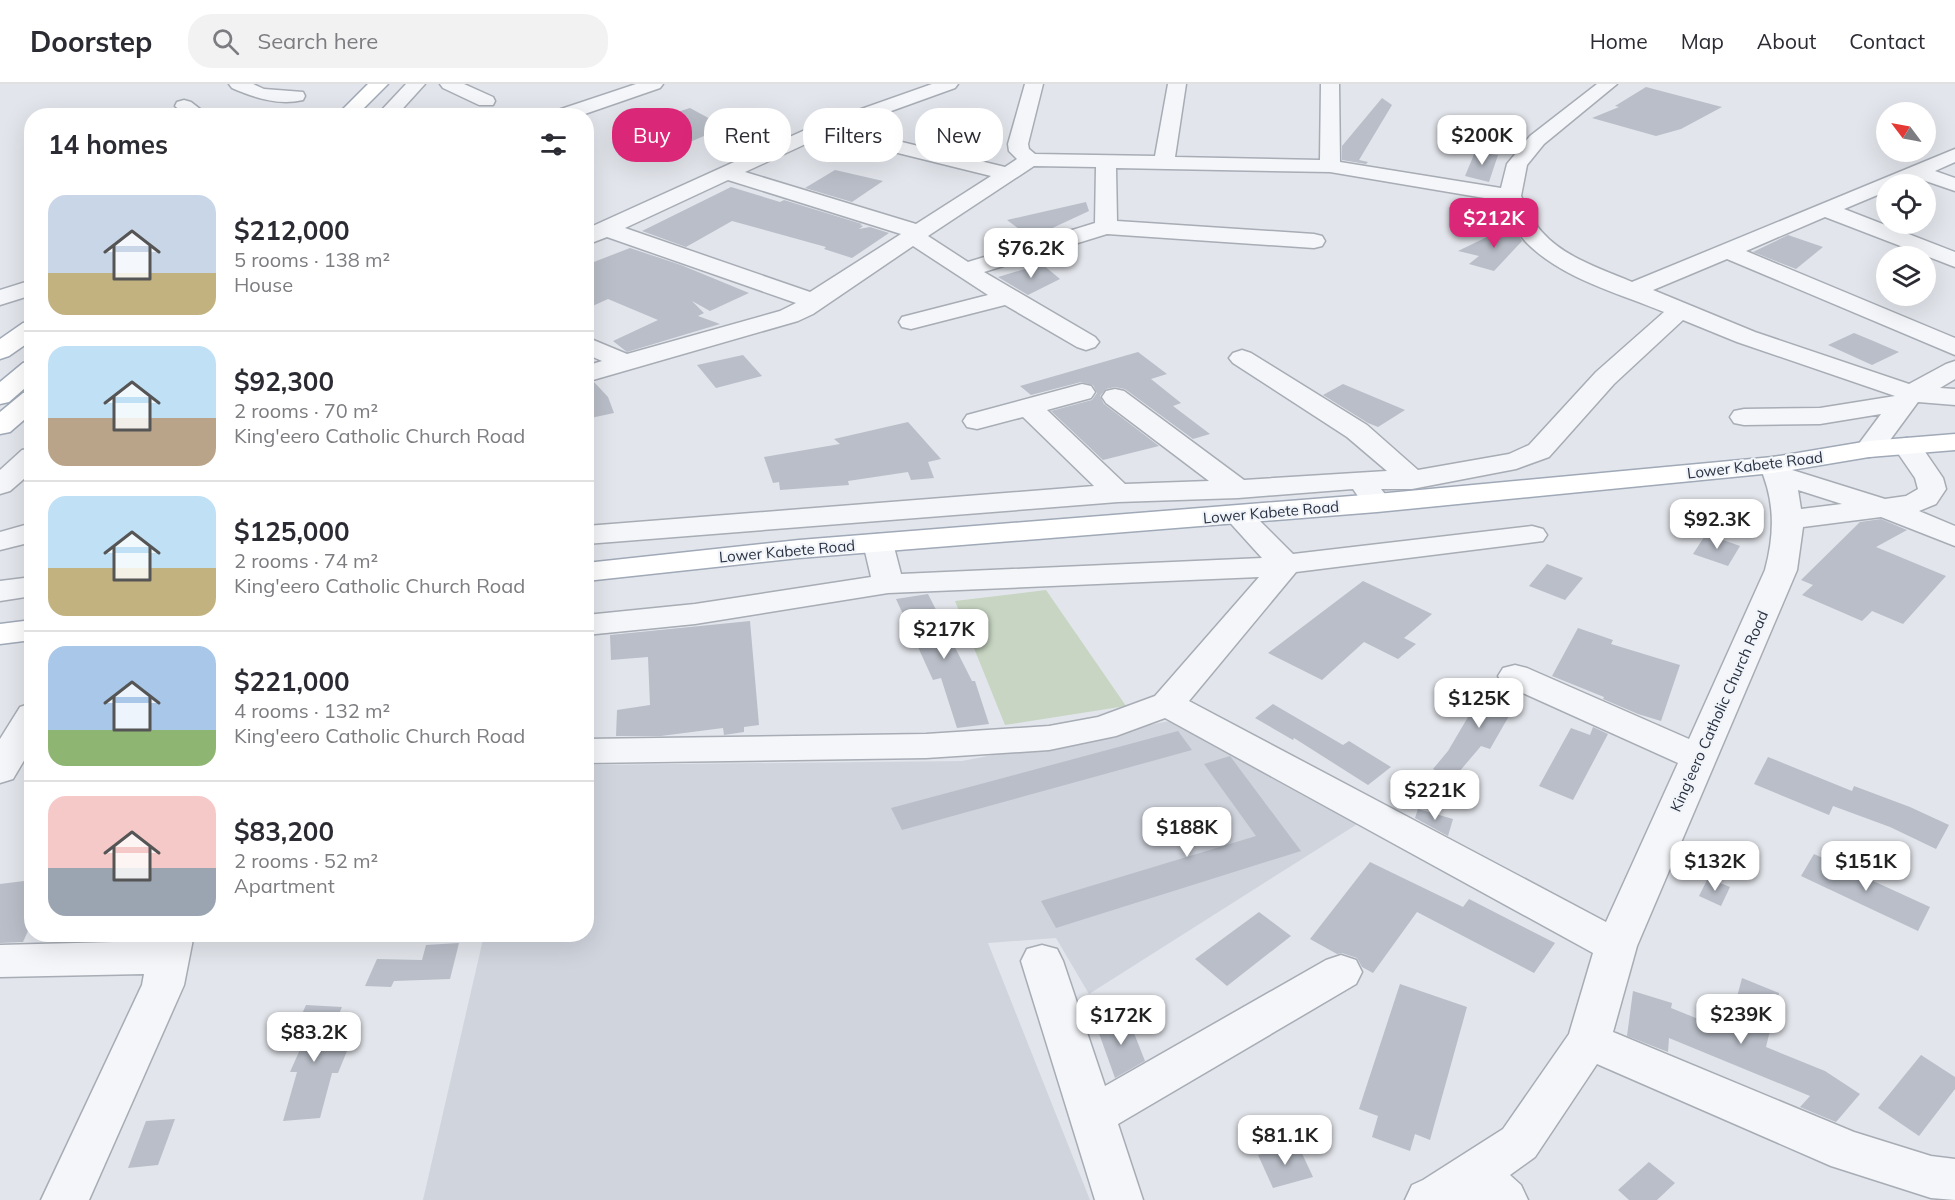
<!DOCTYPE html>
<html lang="en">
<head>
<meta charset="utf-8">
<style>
  body { margin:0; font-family:Mulish,sans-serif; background:#f2f2f3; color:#2b2b33; height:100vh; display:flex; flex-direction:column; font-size:22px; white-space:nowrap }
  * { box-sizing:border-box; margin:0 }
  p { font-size:20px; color:#7c7c81 }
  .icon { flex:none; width:33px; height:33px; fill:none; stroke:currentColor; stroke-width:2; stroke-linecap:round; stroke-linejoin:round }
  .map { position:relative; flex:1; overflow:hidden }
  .side { position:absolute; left:24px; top:24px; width:570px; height:834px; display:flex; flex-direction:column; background:#fff; border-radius:24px; box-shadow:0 6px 24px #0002 }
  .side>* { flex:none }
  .hud { position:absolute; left:612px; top:24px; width:570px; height:54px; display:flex; gap:12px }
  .needle { width:39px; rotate:302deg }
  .tools { position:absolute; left:1876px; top:18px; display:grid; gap:12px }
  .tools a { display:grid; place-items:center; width:60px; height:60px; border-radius:50%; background:#fff; box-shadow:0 6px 24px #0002; font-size:30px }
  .price { position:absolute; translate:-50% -51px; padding:0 14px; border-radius:12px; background:#fff; color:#222; font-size:20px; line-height:39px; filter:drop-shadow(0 2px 3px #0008) }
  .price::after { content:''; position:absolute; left:50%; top:36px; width:18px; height:14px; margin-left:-9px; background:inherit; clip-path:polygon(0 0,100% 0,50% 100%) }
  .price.active { background:#db2777; color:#fff }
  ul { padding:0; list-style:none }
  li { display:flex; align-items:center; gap:18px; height:150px; padding:0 24px }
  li+li { border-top:2px solid #e1e1e2 }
  li span { display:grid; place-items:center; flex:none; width:168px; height:120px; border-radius:18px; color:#555 }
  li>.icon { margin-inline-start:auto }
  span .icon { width:72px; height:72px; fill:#fffc; stroke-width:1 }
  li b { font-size:26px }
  h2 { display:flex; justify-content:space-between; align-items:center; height:72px; padding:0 24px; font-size:26px }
  .chip { padding:0 21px; border-radius:24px; background:#fff; box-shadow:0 6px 24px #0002; font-size:21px; line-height:54px }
  .chip.active { background:#db2777; color:#fff }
  header { display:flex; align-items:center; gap:36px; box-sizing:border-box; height:84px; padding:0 30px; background:#fff; border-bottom:2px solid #e1e1e2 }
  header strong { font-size:28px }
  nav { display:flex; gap:33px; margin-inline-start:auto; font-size:21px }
  .search { width:420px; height:54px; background:#f2f2f3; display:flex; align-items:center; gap:15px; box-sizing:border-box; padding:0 21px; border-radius:24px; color:#7c7c81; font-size:22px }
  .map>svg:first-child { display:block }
</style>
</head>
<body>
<header>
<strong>Doorstep</strong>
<div class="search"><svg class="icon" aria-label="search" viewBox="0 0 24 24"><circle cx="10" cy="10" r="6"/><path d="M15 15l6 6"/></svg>Search here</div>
<nav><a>Home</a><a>Map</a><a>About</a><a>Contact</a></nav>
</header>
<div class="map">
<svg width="1955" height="1116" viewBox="0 0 1955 1116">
  <rect width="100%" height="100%" fill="#e2e5eb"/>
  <path fill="#d0d4dd" d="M 1175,636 L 1359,739 L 1089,910 L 1056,854 L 988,859 L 1090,1116 L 423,1116 L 484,851 L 586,850 L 587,681 L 962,677 Z"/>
  <path fill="#c7d5c2" d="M 1046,506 L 1126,622 L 1005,641 L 955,517 Z"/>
  <g fill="#b9bec8">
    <path d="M 1646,3 L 1722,23 L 1681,45 L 1656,52 L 1592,34 L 1619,23 L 1615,22 Z"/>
    <path d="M 1382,14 L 1392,21 L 1359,76 L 1368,78 L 1366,80 L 1342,76 L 1342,62 Z"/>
    <path d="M 690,24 L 725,43 L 648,76 L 616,67 L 647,53 L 627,44 Z"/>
    <path d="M 830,55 L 863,63 L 846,74 L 811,66 Z"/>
    <path d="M 1475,68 L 1498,71 L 1489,98 L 1465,92 Z"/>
    <path d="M 835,86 L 883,97 L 852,118 L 805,104 Z"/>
    <path d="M 731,103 L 780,118 L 784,116 L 862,140 L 860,141 L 863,142 L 859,145 L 870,143 L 889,149 L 852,174 L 824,165 L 826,163 L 732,137 L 686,163 L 642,147 Z"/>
    <path d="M 1086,118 L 1089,127 L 1031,154 L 1007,136 Z"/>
    <path d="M 1512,141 L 1522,157 L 1494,187 L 1469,180 L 1479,172 L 1458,167 Z"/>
    <path d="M 1788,151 L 1823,163 L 1796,185 L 1753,168 Z"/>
    <path d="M 630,164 L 681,181 L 749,209 L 710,227 L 692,217 L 704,229 L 698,232 L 720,240 L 627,268 L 613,257 L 658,236 L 608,215 L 586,225 L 586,181 Z"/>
    <path d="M 1042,180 L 1060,195 L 1028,211 L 998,193 Z"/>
    <path d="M 1854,249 L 1871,256 L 1899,268 L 1872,281 L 1828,261 Z"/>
    <path d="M 1138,268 L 1167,290 L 1151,295 L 1181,319 L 1173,322 L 1210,350 L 1193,355 L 1125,305 L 1115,303 L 1106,305 L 1100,312 L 1104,320 L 1159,362 L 1103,376 L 1051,327 L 1092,316 L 1097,309 L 1093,301 L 1081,298 L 1031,311 L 1020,302 Z"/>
    <path d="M 743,271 L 762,292 L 716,304 L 697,281 Z"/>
    <path d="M 594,298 L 608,313 L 614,329 L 586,335 L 586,300 Z"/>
    <path d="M 1343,300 L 1405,326 L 1378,343 L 1368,339 L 1323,311 Z"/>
    <path d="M 908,338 L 941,375 L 928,378 L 934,394 L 911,396 L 908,388 L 848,397 L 849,401 L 780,406 L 779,398 L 773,399 L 764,373 L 840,360 L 834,355 Z"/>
    <path d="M 1881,435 L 1907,446 L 1876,463 L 1946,492 L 1903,540 L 1872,527 L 1862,537 L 1802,511 L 1813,501 L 1801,496 L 1860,438 Z"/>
    <path d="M 1706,450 L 1740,462 L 1728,482 L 1693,470 Z"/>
    <path d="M 1547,480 L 1583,494 L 1565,516 L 1529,502 Z"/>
    <path d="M 1363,497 L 1432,530 L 1404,554 L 1416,560 L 1398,575 L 1364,558 L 1322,596 L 1268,569 Z"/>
    <path d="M 928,510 L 972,597 L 975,597 L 989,640 L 957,644 L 941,594 L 933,596 L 896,515 Z"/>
    <path d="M 750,537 L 759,641 L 744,643 L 744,648 L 724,651 L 723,644 L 661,652 L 616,652 L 617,626 L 650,621 L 648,573 L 611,576 L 610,551 Z"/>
    <path d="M 1578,544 L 1613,556 L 1611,560 L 1680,581 L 1661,637 L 1638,630 L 1603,615 L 1604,613 L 1552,592 Z"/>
    <path d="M 1488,599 L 1521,611 L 1490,665 L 1481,662 L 1453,695 L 1433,685 L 1448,667 Z"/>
    <path d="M 1273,620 L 1343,661 L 1349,657 L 1391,683 L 1368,701 L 1294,654 L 1293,656 L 1255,634 Z"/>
    <path d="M 1593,643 L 1608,650 L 1573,716 L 1539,702 L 1571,644 L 1590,651 Z"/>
    <path d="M 1178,647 L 1192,666 L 902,746 L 891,724 Z"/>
    <path d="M 1230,672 L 1301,767 L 1056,844 L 1041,817 L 1256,752 L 1204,680 Z"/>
    <path d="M 1768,673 L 1852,707 L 1854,702 L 1910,723 L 1949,741 L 1936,765 L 1890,743 L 1833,722 L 1829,731 L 1754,700 Z"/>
    <path d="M 1418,725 L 1453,735 L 1448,752 L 1415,734 Z"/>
    <path d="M 1814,770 L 1930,823 L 1918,847 L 1801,792 Z"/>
    <path d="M 1370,778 L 1463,823 L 1469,815 L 1555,859 L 1534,889 L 1417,828 L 1373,889 L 1362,883 L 1357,874 L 1342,869 L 1337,870 L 1310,855 Z"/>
    <path d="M 1708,794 L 1730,803 L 1721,822 L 1699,812 Z"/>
    <path d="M 32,796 L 32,838 L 23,858 L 0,859 L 0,800 Z"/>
    <path d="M 1259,828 L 1291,852 L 1227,902 L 1195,875 Z"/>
    <path d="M 459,859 L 450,895 L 394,897 L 391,903 L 365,902 L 377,875 L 422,876 L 426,861 Z"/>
    <path d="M 1742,894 L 1779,909 L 1766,963 L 1825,987 L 1860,1010 L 1836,1038 L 1800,1023 L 1810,1012 L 1669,954 L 1668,968 L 1627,952 L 1633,907 L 1672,919 L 1671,924 L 1728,947 Z"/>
    <path d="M 1400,900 L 1467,923 L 1430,1056 L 1415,1050 L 1410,1067 L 1372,1053 L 1378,1032 L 1359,1025 Z"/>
    <path d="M 306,921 L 342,923 L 323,967 L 347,967 L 338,989 L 332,989 L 320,1034 L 283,1037 L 297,988 L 290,988 L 306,952 L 292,952 Z"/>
    <path d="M 1128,934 L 1145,977 L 1115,994 L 1096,941 Z"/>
    <path d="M 1921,971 L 1955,993 L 1955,1005 L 1919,1052 L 1878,1024 Z"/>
    <path d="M 175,1035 L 158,1081 L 128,1084 L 146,1037 Z"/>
    <path d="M 1298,1061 L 1313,1093 L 1273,1104 L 1258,1071 Z"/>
    <path d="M 1649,1078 L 1675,1099 L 1657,1116 L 1629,1116 L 1618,1106 Z"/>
  </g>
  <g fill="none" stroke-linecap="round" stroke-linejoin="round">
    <defs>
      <g id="minor">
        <path d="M 229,0 L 253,0 L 264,5 L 303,8 L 305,12 L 303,16 C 278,22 253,13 232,4 Z"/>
        <path d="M 406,0 L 425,0 L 396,32 L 376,32 Z"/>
        <path d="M 440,0 L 464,0 L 493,13 L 495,17 L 493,21 L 479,21 L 443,4 Z"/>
        <path d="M 636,0 L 663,0 L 660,4 L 579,32 L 550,32 L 552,28 Z"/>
        <path d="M 932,0 L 958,0 L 955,4 L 844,44 L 1005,83 L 1017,75 L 1009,67 L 1008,60 L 1025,0 L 1043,0 L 1028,60 L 1029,65 L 1035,70 L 1155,72 L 1168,0 L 1186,0 L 1175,73 L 1320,76 L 1321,0 L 1339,0 L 1340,78 L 1501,104 L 1507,80 L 1530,52 L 1597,0 L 1617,0 L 1544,60 L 1527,81 L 1521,112 C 1527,123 1533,139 1542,148 C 1565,174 1602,185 1632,198 L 1955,65 L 1955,78 L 1935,87 L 1955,94 L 1955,107 L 1917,94 L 1902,100 L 1887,100 L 1887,107 L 1844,125 L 1955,168 L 1955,183 L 1825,133 L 1746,167 L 1955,254 L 1955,271 L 1727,175 L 1653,206 L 1755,248 L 1909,300 L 1946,280 L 1955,277 L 1955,295 L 1940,304 L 1955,305 L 1955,321 L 1918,318 L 1879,371 L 1869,373 L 1859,371 L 1855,365 L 1881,330 L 1820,340 L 1744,341 L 1734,339 L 1730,333 L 1734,327 L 1744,325 L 1820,324 L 1895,312 L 1737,258 L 1683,236 L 1614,300 L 1549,373 L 1516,385 L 1412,405 L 1381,405 L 1389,415 L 1384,421 L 1374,424 L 1364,421 L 1353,405 L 1238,414 L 1118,418 L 586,460 L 586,442 L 1094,402 L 1023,333 L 977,345 L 967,343 L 963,337 L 967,331 L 1082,300 L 1091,302 L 1095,308 L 1091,314 L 1047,326 L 1125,400 L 1209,397 L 1106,319 L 1102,313 L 1106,307 L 1115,305 L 1124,307 L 1244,396 L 1387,387 L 1347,353 L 1233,279 L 1229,274 L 1233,269 L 1242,266 L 1251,269 L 1367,341 L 1418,386 L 1509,370 L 1529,361 L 1596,288 L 1664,228 C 1618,209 1560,194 1525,157 C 1516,146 1509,130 1502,117 L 1330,88 L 1116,84 L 1117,137 L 1314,150 L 1322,152 L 1325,157 L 1322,162 L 1314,164 L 1107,150 L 984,188 L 1095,253 L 1099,258 L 1095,263 L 1086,266 L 1077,263 L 1005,221 L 911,245 L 902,243 L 899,238 L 902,233 L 988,211 L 913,162 L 813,230 L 798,237 L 586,298 L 586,282 L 602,277 L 586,270 L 586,253 L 627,270 L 780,227 L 796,219 L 607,153 L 586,161 L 586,145 L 816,41 ZM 825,51 L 991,92 L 916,140 L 745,88 ZM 1034,82 L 1096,83 L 1095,139 L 968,178 L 928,152 ZM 728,96 L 901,150 L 810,208 L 625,144 Z"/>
        <path d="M 184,16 L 191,18 L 209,32 L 186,32 L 175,22 L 177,18 Z"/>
        <path d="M 32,196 L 32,211 L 0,221 L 0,206 Z"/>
        <path d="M 1907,354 L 1917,356 L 1943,394 L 1946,405 L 1936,420 L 1919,427 L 1955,442 L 1955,462 L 1881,433 L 1803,443 L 1797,486 L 1637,862 L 1613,948 L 1854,1048 L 1931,1072 L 1955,1075 L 1955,1116 L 1931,1114 L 1831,1082 L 1597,980 L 1535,1073 L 1510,1091 L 1521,1101 L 1528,1116 L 1405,1116 L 1412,1101 L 1423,1096 L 1503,1045 L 1569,950 L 1593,869 L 1165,634 L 1116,652 L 1049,666 L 926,674 L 586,679 L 586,655 L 926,650 L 1049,642 L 1098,633 L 1155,612 L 1259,493 L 888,509 L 695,540 L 586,551 L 586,531 L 695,520 L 871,493 L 863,459 L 867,453 L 878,450 L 889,453 L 893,459 L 901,490 L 1262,474 L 1224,432 L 1229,426 L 1239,423 L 1249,426 L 1293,470 L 1532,442 L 1543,445 L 1547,451 L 1543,457 L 1296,488 L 1189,617 L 1606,838 L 1678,679 L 1503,600 L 1498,592 L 1503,584 L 1515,581 L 1527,584 L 1689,655 L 1765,486 C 1775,449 1775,416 1759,381 L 1763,375 L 1773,373 L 1783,375 L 1789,385 L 1885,415 L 1906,412 L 1918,405 L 1915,394 L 1893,362 L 1897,356 ZM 1798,406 L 1842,420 L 1801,425 Z"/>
        <path d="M 32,364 L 32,388 L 10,407 L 0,410 L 0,386 L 22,366 Z"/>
        <path d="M 32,439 L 32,458 L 0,466 L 0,448 Z"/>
        <path d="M 32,493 L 32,512 L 0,517 L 0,497 Z"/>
        <path d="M 32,619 L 32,663 L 13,695 L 0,699 L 0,655 L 20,623 Z"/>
        <path d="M 153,850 L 194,850 L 184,901 L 89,1116 L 41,1116 L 142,901 L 144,890 L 0,893 L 0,861 L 152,857 Z"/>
        <path d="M 1042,861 L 1057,865 L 1063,877 L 1105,1002 L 1326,876 L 1341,871 L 1356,876 L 1362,888 L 1356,900 L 1118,1040 L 1143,1116 L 1095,1116 L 1021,877 L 1027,865 Z"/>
      </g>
      <g id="major">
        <path d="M 368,0 L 388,0 L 356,32 L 336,32 Z"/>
        <path d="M 32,237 L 32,256 L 9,272 L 0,275 L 0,255 L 23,239 Z"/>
        <path d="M 32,276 L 32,298 L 9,318 L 0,320 L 0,298 L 23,279 Z"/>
        <path d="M 32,307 L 32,329 L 10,348 L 0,350 L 0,328 L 23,309 Z"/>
        <path d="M 1955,350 L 1955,366 L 1869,373 L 1773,389 L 1377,428 L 799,474 L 586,497 L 586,479 L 799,456 L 1377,410 L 1773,373 L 1869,357 Z"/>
        <path d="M 32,536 L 32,556 L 0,560 L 0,540 Z"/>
      </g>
    </defs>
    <use href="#minor" stroke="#a7acb5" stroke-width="3"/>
    <use href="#major" stroke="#a0a9b7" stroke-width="3"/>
    <use href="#minor" fill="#f5f6f9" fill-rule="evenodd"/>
    <use href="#major" fill="#fff" fill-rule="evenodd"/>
  </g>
  <g text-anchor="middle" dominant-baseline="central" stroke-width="4.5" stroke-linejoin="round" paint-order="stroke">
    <g font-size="15" fill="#293243" stroke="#f1f4f8">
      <text transform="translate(1755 381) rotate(-7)">Lower Kabete Road</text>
      <text transform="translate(1271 428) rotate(-5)">Lower Kabete Road</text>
      <text transform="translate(787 467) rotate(-5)">Lower Kabete Road</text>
      <text transform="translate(1719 627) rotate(-66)">King'eero Catholic Church Road</text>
    </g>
  </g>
</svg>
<div class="tools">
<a><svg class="needle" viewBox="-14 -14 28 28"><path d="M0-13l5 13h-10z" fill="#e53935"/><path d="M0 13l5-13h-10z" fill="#7c7c81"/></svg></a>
<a><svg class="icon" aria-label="locate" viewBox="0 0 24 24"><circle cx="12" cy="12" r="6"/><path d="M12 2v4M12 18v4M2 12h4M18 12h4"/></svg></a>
<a><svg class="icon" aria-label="layers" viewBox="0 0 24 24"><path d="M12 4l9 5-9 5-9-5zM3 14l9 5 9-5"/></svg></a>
</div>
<b class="price" style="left:1482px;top:82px">$200K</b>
<b class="price active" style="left:1494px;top:165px">$212K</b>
<b class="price" style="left:1031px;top:195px">$76.2K</b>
<b class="price" style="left:1717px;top:466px">$92.3K</b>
<b class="price" style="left:944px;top:576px">$217K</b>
<b class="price" style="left:1479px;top:645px">$125K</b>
<b class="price" style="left:1435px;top:737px">$221K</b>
<b class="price" style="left:1187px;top:774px">$188K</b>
<b class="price" style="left:1715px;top:808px">$132K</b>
<b class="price" style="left:1866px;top:808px">$151K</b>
<b class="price" style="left:1741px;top:961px">$239K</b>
<b class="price" style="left:1121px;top:962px">$172K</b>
<b class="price" style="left:314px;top:979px">$83.2K</b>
<b class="price" style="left:1285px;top:1082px">$81.1K</b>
<div class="hud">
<a class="chip active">Buy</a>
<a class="chip">Rent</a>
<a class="chip">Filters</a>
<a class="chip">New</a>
</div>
<section class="side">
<h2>14 homes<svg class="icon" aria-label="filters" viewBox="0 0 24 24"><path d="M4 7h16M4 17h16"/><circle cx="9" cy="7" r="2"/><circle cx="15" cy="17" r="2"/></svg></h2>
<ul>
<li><span style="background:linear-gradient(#c9d6e8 65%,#c2b280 0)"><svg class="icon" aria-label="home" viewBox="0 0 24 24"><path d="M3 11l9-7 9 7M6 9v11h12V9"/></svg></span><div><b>$212,000</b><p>5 rooms · 138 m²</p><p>House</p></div></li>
<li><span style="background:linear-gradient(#bfe0f5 60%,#b9a48a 0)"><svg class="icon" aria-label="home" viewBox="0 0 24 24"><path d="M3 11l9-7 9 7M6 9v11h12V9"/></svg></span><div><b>$92,300</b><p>2 rooms · 70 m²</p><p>King'eero Catholic Church Road</p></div></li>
<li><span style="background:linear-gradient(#bfe0f5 60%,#c2b280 0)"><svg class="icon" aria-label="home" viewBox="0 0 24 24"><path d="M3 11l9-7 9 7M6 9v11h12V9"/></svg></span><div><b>$125,000</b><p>2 rooms · 74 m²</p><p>King'eero Catholic Church Road</p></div></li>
<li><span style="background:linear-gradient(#a9c7e8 70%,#8fb573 0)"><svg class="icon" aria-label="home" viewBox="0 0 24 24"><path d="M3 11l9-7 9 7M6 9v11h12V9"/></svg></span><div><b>$221,000</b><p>4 rooms · 132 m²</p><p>King'eero Catholic Church Road</p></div></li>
<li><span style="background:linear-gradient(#f6c9c9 60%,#9aa5b1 0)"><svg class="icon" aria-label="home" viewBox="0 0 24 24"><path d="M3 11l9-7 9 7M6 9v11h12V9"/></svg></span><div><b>$83,200</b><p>2 rooms · 52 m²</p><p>Apartment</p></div></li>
</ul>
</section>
</div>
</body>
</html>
